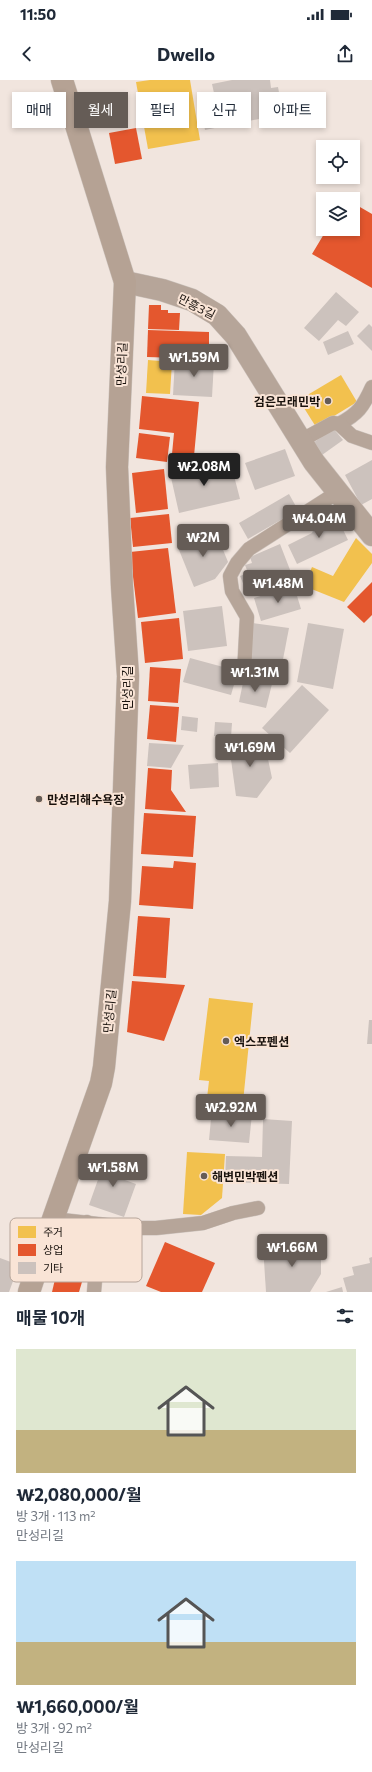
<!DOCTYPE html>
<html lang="ko">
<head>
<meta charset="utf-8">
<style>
  body { margin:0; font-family:Commissioner,"Noto Sans KR",sans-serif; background:#f2f2f3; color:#1f2937; height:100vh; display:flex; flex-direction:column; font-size:15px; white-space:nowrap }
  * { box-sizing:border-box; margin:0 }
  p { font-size:13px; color:#747a83 }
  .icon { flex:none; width:22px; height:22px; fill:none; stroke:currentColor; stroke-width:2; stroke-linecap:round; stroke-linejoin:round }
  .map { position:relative; height:1212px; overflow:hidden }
  .drawer { display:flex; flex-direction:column; background:#fff; flex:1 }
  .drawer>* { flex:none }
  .hud { position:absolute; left:12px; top:12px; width:348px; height:36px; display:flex; gap:8px }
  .tools { position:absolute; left:316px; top:60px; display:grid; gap:8px }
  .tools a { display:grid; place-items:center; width:44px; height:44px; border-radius:0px; background:#fff; box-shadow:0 2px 6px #0003; font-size:20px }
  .price { position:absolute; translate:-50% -34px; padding:0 9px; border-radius:4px; background:#655c56; color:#fff; font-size:13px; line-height:26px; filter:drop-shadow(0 1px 2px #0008) }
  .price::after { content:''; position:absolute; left:50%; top:24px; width:12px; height:9px; margin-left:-6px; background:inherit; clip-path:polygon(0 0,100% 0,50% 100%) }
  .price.selected { background:#222; color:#fff }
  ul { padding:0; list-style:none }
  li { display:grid; align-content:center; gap:8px; height:212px; padding:0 16px }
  li span { display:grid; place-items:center; height:124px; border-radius:0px; color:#555 }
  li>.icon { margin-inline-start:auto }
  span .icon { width:72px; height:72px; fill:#fffc; stroke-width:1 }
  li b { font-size:17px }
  h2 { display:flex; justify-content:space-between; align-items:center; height:48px; padding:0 16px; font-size:17px }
  .pill { padding:0 14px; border-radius:0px; background:#fff; box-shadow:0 2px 6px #0003; font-size:14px; line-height:36px }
  .pill.selected { background:#655c56; color:#fff }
  .status { display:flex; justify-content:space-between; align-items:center; height:28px; padding:0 20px; background:#fff; direction:ltr }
  .status svg { height:11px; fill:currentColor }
  header { display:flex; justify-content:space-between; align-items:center; height:52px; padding:0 16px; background:#fff; font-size:18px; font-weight:700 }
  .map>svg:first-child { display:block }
</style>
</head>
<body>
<div class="status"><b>11:50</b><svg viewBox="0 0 49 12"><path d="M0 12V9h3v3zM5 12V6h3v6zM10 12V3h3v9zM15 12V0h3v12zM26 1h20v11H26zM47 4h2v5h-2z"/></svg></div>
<header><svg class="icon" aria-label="back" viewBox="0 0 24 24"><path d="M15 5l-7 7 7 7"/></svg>Dwello<svg class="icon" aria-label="share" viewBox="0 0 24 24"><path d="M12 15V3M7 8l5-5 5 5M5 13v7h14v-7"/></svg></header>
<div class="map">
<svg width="372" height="1212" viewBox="0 0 372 1212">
  <rect width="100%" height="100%" fill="#f1e5de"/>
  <g fill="#f2c14e">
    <path d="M 150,0 L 190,0 L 200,60 L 148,69 L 136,2 Z"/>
    <path d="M 148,280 L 172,282 L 170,314 L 146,313 Z"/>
    <path d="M 341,295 L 357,322 L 316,347 L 299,320 Z"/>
    <path d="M 356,458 L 372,474 L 372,483 L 344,522 L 304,506 L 312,487 L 333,496 Z"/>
    <path d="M 209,918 L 253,923 L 243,1022 L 207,1018 L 209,1001 L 199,1000 Z"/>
    <path d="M 187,1072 L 225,1074 L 222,1118 L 201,1135 L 183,1134 Z"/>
  </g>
  <g fill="#e4572e">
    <path d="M 136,48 L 142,79 L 115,84 L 109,53 Z"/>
    <path d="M 353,123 L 372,134 L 372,208 L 312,174 L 327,149 L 353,149 Z"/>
    <path d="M 149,225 L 161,225 L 161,230 L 168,230 L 168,233 L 180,233 L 179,250 L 148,249 Z"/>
    <path d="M 148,250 L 209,252 L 209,279 L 147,277 Z"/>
    <path d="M 142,316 L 199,322 L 194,376 L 172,374 L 174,353 L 139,349 Z"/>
    <path d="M 139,353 L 170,357 L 167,382 L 136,378 Z"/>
    <path d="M 164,389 L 168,429 L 136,433 L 132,393 Z"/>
    <path d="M 169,434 L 172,463 L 133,467 L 130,438 Z"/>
    <path d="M 168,468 L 176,533 L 138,538 L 130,472 Z"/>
    <path d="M 372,502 L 372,535 L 364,543 L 347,527 Z"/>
    <path d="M 179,538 L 183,579 L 145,583 L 141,542 Z"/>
    <path d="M 150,587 L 181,589 L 178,623 L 148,621 Z"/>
    <path d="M 150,625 L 179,627 L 176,662 L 147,659 Z"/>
    <path d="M 148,688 L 172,690 L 171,710 L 186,732 L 145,729 Z"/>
    <path d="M 144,733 L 196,736 L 193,777 L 141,774 Z"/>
    <path d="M 174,781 L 196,783 L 193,829 L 139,825 L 142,786 L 173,788 Z"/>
    <path d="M 138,836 L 170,838 L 166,898 L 133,896 Z"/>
    <path d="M 132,901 L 185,905 L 164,961 L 127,952 Z"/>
    <path d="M 165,1162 L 215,1183 L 202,1212 L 161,1212 L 146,1206 Z"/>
    <path d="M 56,1195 L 82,1202 L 79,1212 L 52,1212 Z"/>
  </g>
  <g fill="#ccc2bd">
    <path d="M 232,0 L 270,0 L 271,8 L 278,7 L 283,34 L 205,50 L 198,16 L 214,13 L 212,4 Z"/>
    <path d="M 336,212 L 359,232 L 346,246 L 338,240 L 319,261 L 304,248 Z"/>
    <path d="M 369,244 L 372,247 L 372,271 L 357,256 Z"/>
    <path d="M 348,251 L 354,264 L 328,275 L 323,262 Z"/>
    <path d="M 175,280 L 214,282 L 212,317 L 173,315 Z"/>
    <path d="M 333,348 L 343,360 L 322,375 L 313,363 Z"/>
    <path d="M 285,369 L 295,396 L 255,410 L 245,383 Z"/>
    <path d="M 372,380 L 372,419 L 361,425 L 345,395 Z"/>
    <path d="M 215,383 L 217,391 L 232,388 L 240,419 L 179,433 L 170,393 Z"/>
    <path d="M 289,414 L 298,430 L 248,459 L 239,443 Z"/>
    <path d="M 335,433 L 348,460 L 297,484 L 288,465 L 312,453 L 318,440 Z"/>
    <path d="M 215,450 L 228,482 L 215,499 L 194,507 L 177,465 Z"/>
    <path d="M 280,464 L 292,495 L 247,513 L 240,496 L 248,493 L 245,485 L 252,483 L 250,477 Z"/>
    <path d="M 294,506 L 301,529 L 261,541 L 254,518 Z"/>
    <path d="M 222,526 L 227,566 L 188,571 L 183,531 Z"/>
    <path d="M 253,543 L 289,548 L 280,595 L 250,591 Z"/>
    <path d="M 308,543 L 344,549 L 333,609 L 297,602 Z"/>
    <path d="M 190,578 L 238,591 L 231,615 L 183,602 Z"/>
    <path d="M 244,598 L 272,604 L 266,628 L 239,622 Z"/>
    <path d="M 302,605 L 329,630 L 290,673 L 262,648 Z"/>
    <path d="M 182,636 L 198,638 L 197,652 L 181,650 Z"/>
    <path d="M 215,642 L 232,643 L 231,657 L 214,656 Z"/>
    <path d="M 264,660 L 272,698 L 257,718 L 236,716 L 229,665 Z"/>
    <path d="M 149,663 L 184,665 L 171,688 L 147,686 Z"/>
    <path d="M 218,683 L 219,707 L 190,709 L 188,685 Z"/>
    <path d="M 369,940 L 372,940 L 372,964 L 367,964 Z"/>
    <path d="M 226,1033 L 252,1034 L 249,1063 L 209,1060 L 211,1039 Z"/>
    <path d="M 263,1039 L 292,1041 L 289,1104 L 225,1102 L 226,1076 L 262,1077 Z"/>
    <path d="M 106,1077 L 130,1086 L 125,1100 L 136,1104 L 124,1137 L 89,1125 Z"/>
    <path d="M 321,1165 L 321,1194 L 310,1212 L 266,1212 L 263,1166 Z"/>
    <path d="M 372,1177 L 372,1212 L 347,1212 L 343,1198 L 354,1195 L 352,1187 L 370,1183 L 369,1178 Z"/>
    <path d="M 0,1178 L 19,1185 L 9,1212 L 0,1212 Z"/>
    <path d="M 342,1207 L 343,1212 L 326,1212 Z"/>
  </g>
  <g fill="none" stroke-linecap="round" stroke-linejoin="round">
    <defs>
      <g id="lane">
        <path d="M 339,344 C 358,334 363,327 372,307"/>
        <path d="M 300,361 L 333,343 L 339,344 L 352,356 L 372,363"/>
        <path d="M 244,593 L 247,537 L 232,511 L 230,496 L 237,483 L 249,469 L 338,412"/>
        <path d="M 53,1139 L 133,1148 L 156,1148 L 203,1143 L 233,1133 L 258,1128"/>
        <path d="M 87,1142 L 97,1177 L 94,1212"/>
      </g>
      <path id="street" d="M 125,202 L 162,210 L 192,220 L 217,235 L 236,256 L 314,382 L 372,455"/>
      <path id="secondary" d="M 29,1212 L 53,1139 L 101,1003 L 104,987 L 120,821 L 128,596 L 122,507 L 117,387 L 125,202 L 62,0"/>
    </defs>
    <use href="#lane" stroke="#cdc4be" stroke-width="15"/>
    <use href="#street" stroke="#cdc4be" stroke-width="23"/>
    <use href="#secondary" stroke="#cdc4be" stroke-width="23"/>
    <use href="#lane" stroke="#b6a599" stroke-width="14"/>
    <use href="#street" stroke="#b6a599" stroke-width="22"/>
    <use href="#secondary" stroke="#b5a294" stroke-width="22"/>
  </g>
  <g fill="#655c56" stroke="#f9e4d6" stroke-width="1.5">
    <circle cx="328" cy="321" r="4"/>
    <circle cx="39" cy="719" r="4"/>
    <circle cx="226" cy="961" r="4"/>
    <circle cx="204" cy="1096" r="4"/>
  </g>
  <g text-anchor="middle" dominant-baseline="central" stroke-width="4" stroke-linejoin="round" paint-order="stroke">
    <g font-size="12" fill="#19120d" stroke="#f9e4d6">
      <text transform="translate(197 226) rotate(27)">만흥3길</text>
      <text transform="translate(121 284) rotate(-88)">만성리길</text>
      <text transform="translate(127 608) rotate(-90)">만성리길</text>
      <text transform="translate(109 931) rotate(-85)">만성리길</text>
    </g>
    <g font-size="12" font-weight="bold" fill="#19120d" stroke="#f9e4d6" text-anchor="start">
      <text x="320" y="321" text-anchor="end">검은모래민박</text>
      <text x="47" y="719">만성리해수욕장</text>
      <text x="234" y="961">엑스포펜션</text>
      <text x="212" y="1096">해변민박펜션</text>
    </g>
  </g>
  <rect x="10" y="1138" width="132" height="64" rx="6" fill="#f9e4d6" stroke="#b6a59a" stroke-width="1"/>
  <rect x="18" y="1146" width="18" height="12" fill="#f2c14e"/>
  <rect x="18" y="1164" width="18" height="12" fill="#e4572e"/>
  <rect x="18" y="1182" width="18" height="12" fill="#ccc2bd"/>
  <g font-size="11" fill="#19120d">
    <text x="43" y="1156">주거</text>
    <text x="43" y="1174">상업</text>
    <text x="43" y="1192">기타</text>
  </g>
</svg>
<div class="tools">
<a><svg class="icon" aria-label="locate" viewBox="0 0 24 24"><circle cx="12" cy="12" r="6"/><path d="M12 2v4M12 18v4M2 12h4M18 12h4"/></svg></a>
<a><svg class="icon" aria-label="layers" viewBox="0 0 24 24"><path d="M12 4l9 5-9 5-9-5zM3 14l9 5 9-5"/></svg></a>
</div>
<b class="price" style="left:194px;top:298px">₩1.59M</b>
<b class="price selected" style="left:204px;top:407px">₩2.08M</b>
<b class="price" style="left:319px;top:459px">₩4.04M</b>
<b class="price" style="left:203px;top:478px">₩2M</b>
<b class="price" style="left:278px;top:524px">₩1.48M</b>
<b class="price" style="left:255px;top:613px">₩1.31M</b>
<b class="price" style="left:250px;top:688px">₩1.69M</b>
<b class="price" style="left:231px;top:1048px">₩2.92M</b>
<b class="price" style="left:113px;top:1108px">₩1.58M</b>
<b class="price" style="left:292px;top:1188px">₩1.66M</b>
<div class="hud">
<a class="pill">매매</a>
<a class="pill selected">월세</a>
<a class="pill">필터</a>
<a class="pill">신규</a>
<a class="pill">아파트</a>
</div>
</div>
<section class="drawer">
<h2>매물 10개<svg class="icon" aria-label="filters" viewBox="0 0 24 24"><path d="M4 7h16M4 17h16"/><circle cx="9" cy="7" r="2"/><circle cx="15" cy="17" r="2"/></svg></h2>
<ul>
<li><span style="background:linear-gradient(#dfe7d0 65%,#c2b280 0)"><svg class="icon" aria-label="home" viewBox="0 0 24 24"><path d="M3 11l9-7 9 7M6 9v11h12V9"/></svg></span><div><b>₩2,080,000/월</b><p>방 3개 · 113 m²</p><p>만성리길</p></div></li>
<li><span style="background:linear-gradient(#bfe0f5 65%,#c2b280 0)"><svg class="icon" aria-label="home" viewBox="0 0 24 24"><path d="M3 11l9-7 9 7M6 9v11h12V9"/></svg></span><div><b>₩1,660,000/월</b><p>방 3개 · 92 m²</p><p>만성리길</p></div></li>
</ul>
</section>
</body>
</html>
